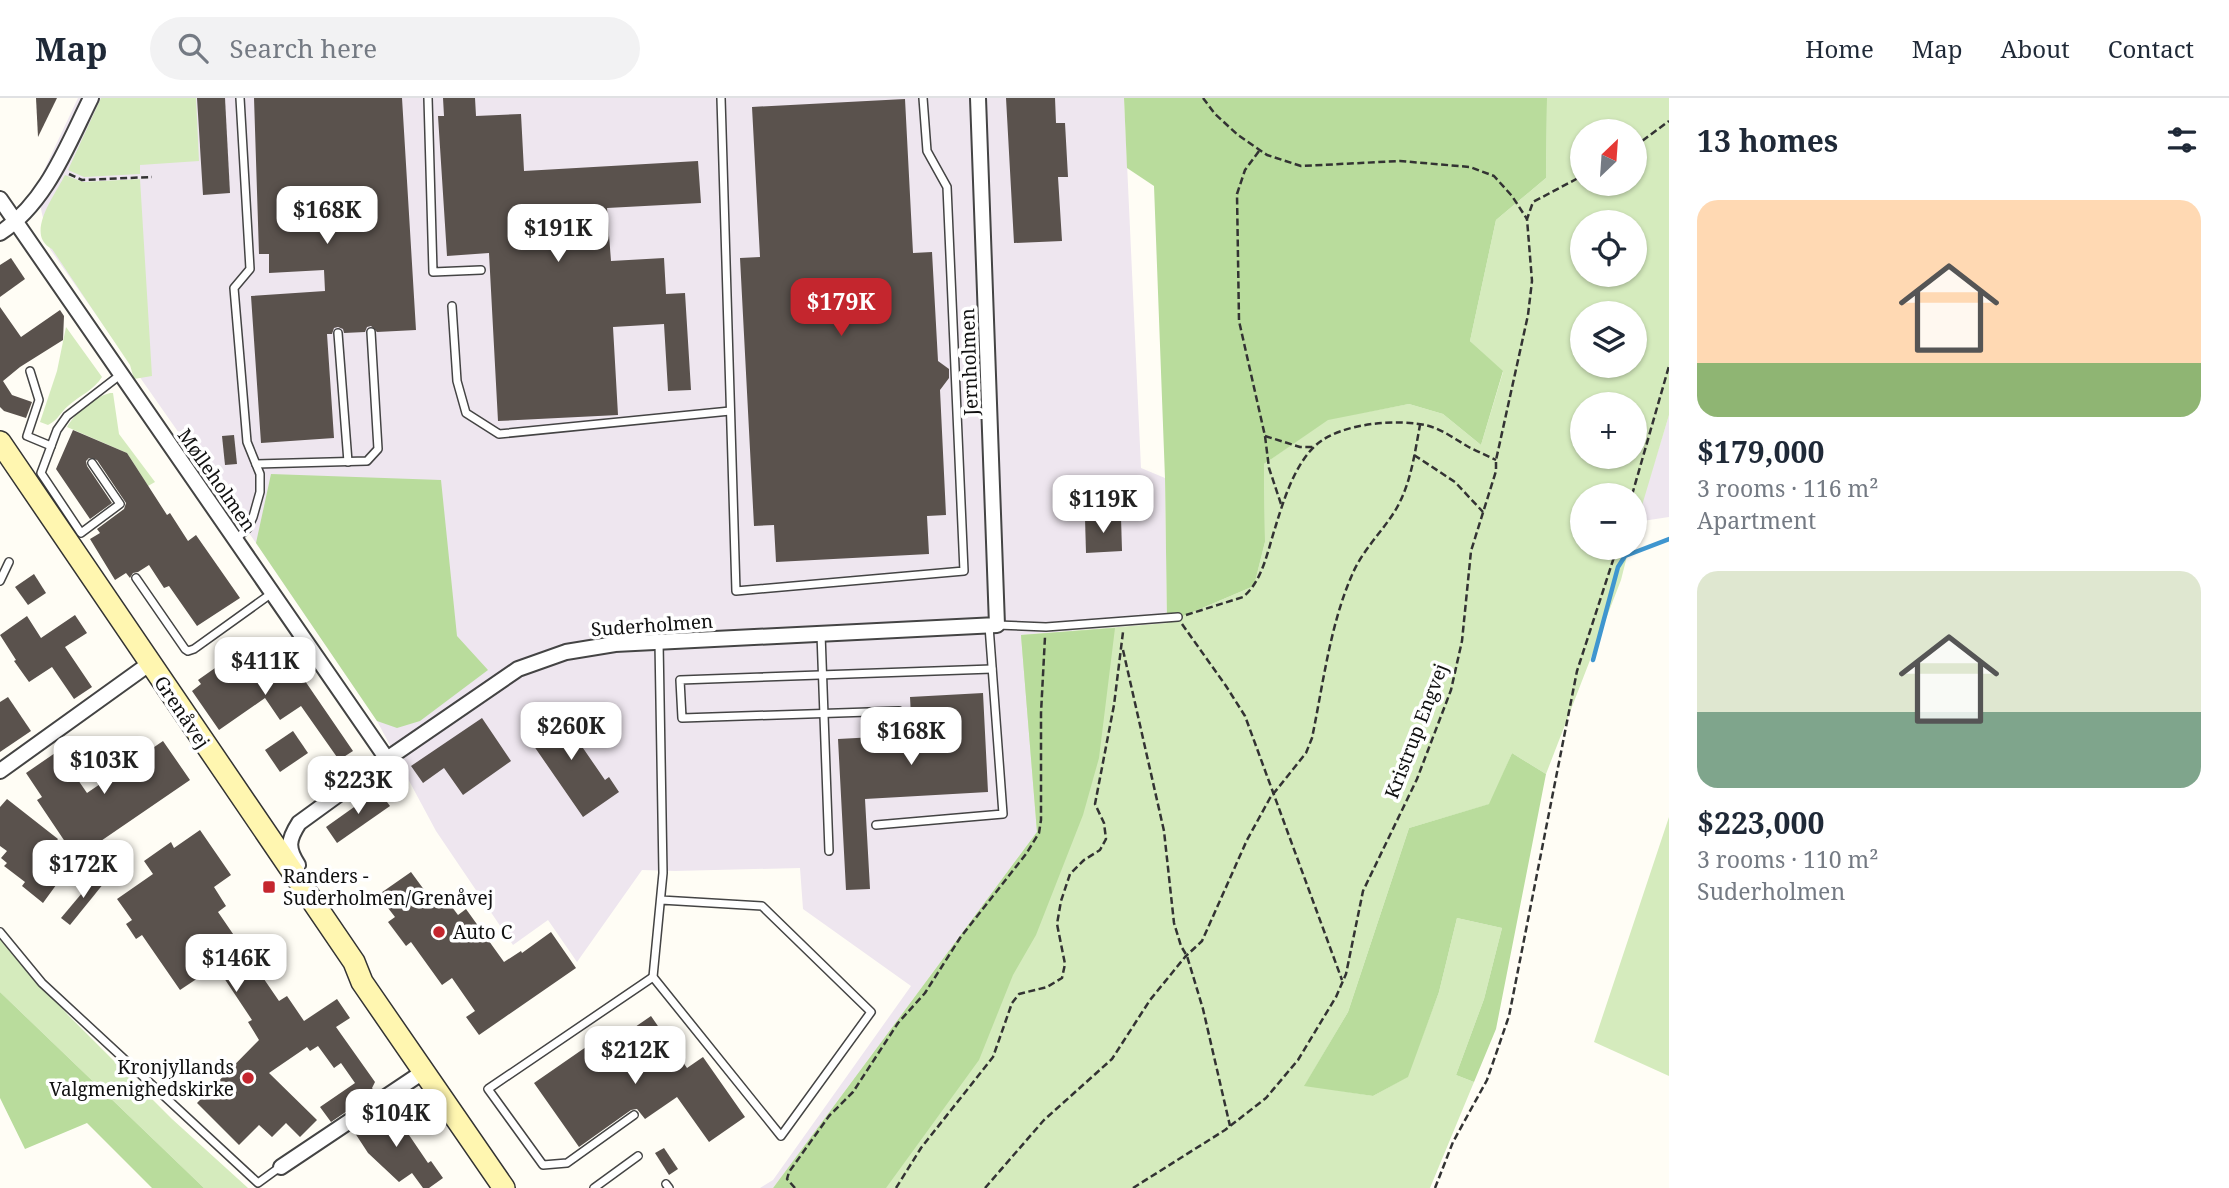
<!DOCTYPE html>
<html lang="en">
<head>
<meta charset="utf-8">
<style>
  body { margin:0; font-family:"Noto Serif",serif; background:#f2f2f3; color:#1f2937; height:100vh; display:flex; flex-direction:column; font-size:26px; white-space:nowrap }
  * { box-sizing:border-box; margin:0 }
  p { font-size:23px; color:#747a83 }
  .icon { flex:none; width:38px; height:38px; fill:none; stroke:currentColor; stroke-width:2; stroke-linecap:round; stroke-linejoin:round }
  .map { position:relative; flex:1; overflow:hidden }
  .drawer { display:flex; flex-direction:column; background:#fff; width:560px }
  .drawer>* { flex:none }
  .needle { width:46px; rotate:25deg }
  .controls { position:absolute; left:1570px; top:21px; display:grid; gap:14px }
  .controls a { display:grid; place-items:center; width:77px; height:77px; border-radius:50%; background:#fff; box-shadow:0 2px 5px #0004; font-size:35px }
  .price { position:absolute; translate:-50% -60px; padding:0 16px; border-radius:14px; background:#fff; color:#222; font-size:23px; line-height:46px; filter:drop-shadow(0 2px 4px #0008) }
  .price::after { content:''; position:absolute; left:50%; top:42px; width:21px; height:16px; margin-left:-10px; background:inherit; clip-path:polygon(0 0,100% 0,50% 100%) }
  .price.on { background:#c4262e; color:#fff }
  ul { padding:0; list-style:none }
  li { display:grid; align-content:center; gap:14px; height:371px; padding:0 28px }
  li span { display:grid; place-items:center; height:217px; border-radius:21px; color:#555 }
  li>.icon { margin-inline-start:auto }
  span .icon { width:126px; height:126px; fill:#fffc; stroke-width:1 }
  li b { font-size:30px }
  h2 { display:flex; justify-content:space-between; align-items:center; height:84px; padding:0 28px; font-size:30px }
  header { display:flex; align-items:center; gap:42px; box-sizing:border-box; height:98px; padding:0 35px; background:#fff; border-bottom:2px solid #e0e1e3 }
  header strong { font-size:33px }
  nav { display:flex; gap:38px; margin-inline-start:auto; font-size:24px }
  .search { width:490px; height:63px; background:#f2f2f3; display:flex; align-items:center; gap:18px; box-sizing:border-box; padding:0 24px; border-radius:38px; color:#747a83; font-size:26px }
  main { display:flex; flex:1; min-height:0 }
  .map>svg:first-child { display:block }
</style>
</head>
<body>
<header>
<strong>Map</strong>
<div class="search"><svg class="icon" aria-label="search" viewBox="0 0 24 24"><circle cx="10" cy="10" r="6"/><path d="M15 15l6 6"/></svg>Search here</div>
<nav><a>Home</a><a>Map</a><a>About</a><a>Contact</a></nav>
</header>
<main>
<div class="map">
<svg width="1669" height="1090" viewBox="0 0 1669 1090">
  <rect width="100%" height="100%" fill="#fffdf5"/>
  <g fill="#eee6ef">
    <path d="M 78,0 L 1124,0 L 1141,370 L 1165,380 L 1167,525 L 1022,537 L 1037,734 L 773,1090 L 760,1090 L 773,1082 L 911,888 L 803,811 L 800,770 L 675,773 L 642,772 L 577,864 L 548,822 L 513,847 L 436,733 L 377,623 L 256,445 L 50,151 L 36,89 Z"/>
    <path d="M 1669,317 L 1669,419 L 1636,424 Z"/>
  </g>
  <g fill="#d5ebbd" fill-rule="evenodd">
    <path d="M 101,0 L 196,0 L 199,63 L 140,67 L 140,76 L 84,79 L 68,72 Z"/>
    <path d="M 1547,0 L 1669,0 L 1669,317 L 1635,431 L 1634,397 L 1582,397 L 1582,450 L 1629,450 L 1621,482 L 1546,676 L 1512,655 L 1490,706 L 1409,730 L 1348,914 L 1305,987 L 1373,998 L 1407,979 L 1439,894 L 1457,820 L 1502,830 L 1484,901 L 1456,977 L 1474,984 L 1430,1090 L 786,1090 L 779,1083 L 1037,734 L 1021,537 L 1167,525 L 1254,488 L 1265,444 L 1264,366 L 1328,321 L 1409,306 L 1443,316 L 1481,347 L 1503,274 L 1470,243 L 1496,122 L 1546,80 ZM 1582,33 L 1634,33 L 1634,86 L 1582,86 ZM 1582,124 L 1634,124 L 1634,177 L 1582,177 ZM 1582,215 L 1634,215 L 1634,268 L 1582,268 ZM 1582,306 L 1634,306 L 1634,359 L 1582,359 Z"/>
    <path d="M 65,77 L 83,84 L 140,81 L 152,278 L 134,281 L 130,267 L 52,151 C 24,137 55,97 65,77 Z"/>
    <path d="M 66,229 L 102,279 C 94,292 79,298 68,308 C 60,315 58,322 48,327 L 40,324 L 57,273 Z"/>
    <path d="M 110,295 L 113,295 L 119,336 L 155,384 L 148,388 L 127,355 L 67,329 C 75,315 94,299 110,295 Z"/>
    <path d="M 1669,719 L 1669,978 L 1594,944 Z"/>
    <path d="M 0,841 L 68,917 L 172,1021 L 248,1090 L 204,1090 L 0,894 Z"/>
  </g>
  <g fill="#b9dc9c">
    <path d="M 1124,0 L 1547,0 L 1546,80 L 1496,122 L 1470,243 L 1503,273 L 1481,347 L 1443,316 L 1409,306 L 1328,322 L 1264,366 L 1265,444 L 1254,488 L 1167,525 L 1165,380 L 1154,88 L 1127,70 Z"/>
    <path d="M 271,376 L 441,382 L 457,538 L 488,572 L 420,623 L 397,630 L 377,623 L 256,445 Z"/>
    <path d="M 1115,530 L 1099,660 L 1083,717 L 1036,837 L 1013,877 L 979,962 L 886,1090 L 773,1090 L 1037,734 L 1021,537 Z"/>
    <path d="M 1512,655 L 1546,676 L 1496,931 L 1474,984 L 1456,977 L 1484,901 L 1502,830 L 1457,820 L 1439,894 L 1408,979 L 1373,998 L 1304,988 L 1348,914 L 1409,730 L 1489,706 Z"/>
    <path d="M 0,894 L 204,1090 L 152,1090 L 87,1025 L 25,1051 L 0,1000 Z"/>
  </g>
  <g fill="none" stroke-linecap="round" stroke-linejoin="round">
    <path stroke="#3f96cf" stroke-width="4.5" d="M 1593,562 L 1618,469 L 1625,458 L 1669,441"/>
  </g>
  <g fill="#5a524d">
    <path d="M 36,0 L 57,0 L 38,39 Z"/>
    <path d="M 197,0 L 225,0 L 230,95 L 203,97 Z"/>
    <path d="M 254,0 L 402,0 L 416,232 L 377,234 L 371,228 L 367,229 L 365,234 L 344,235 L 343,231 L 338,229 L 334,230 L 332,236 L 327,236 L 334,340 L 261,345 L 251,198 L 325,193 L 324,172 L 269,175 L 269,156 L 259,156 Z"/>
    <path d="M 443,0 L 475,0 L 476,18 L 521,16 L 524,73 L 698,63 L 701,105 L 607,110 L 611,163 L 664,160 L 666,196 L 685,195 L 691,292 L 668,293 L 664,226 L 613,229 L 618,317 L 498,323 L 489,155 L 447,158 L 438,18 L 444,18 Z"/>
    <path d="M 1006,0 L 1055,0 L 1056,25 L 1065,25 L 1068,79 L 1058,79 L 1062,143 L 1014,145 Z"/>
    <path d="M 905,1 L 913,155 L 932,154 L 938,263 L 949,271 L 949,280 L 940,292 L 946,417 L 927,418 L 929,456 L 776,464 L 774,427 L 754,428 L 740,160 L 760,159 L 752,9 Z"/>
    <path d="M 11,160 L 25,181 L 0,199 L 0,167 Z"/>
    <path d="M 0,209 L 21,239 L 60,212 L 64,218 L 63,242 L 20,269 L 3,283 L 12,297 L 32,304 L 26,320 L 4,313 L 0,309 Z"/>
    <path d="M 73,332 L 127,355 L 167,417 L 170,415 L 188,443 L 196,437 L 240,500 L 197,528 L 169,488 L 164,490 L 149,467 L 138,474 L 133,475 L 130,480 L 126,475 L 115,482 L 90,441 L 100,435 L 97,431 L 124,411 L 126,405 L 97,362 L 89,360 L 86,363 L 87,368 L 112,405 L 90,421 L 56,371 Z"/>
    <path d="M 234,337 L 237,366 L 225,367 L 222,338 Z"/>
    <path d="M 1121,419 L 1122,453 L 1086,455 L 1085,420 Z"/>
    <path d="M 34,476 L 46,495 L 28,507 L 15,489 Z"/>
    <path d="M 75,517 L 87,535 L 65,549 L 92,589 L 74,601 L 52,569 L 29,584 L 14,563 L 16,562 L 0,537 L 27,518 L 41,540 Z"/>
    <path d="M 261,559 L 271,574 L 290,561 L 353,653 L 339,662 L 301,608 L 280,622 L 265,600 L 219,632 L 192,593 L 201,586 L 198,582 L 225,563 L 228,568 L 239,560 L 245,570 Z"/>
    <path d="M 983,595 L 988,694 L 865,701 L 870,791 L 846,792 L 838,641 L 912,637 L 910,599 Z"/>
    <path d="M 8,599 L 31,633 L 0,654 L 0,604 Z"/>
    <path d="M 555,607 L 562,617 L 570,612 L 577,622 L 570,627 L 576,636 L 574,637 L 605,682 L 609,679 L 619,694 L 583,719 L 527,638 L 546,625 L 541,617 Z"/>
    <path d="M 482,620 L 511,663 L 463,697 L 444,670 L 423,685 L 411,668 Z"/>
    <path d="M 293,633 L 308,655 L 280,674 L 265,652 Z"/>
    <path d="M 163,643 L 190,682 L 76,760 L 37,702 L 42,699 L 26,675 L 58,653 L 87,695 Z"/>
    <path d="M 378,692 L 390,708 L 337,745 L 326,729 Z"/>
    <path d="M 7,701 L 58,741 L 42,762 L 48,767 L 44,771 L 59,783 L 43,805 L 22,788 L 25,784 L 4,768 L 7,765 L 1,760 L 7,753 L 0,748 L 0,709 Z"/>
    <path d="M 200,732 L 231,777 L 214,789 L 226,808 L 218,814 L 279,903 L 287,898 L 304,923 L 337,901 L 350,920 L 336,929 L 375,984 L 372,990 L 375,994 L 331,1024 L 320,1009 L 355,985 L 341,965 L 334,970 L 318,948 L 310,953 L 307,949 L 269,975 L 317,1022 L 300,1039 L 286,1025 L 272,1039 L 259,1027 L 239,1047 L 197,1005 L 259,942 L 248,924 L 252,922 L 216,868 L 180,892 L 142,837 L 136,841 L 126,826 L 132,822 L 117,801 L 153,776 L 144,763 L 171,744 L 174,750 Z"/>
    <path d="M 411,774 L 436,808 L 446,801 L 458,817 L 466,811 L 504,864 L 521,853 L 522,855 L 551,834 L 576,870 L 479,937 L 466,919 L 475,913 L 452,880 L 442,887 L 411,844 L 406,848 L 388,824 L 395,819 L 378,797 Z"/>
    <path d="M 98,776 L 104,785 L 70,827 L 61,820 Z"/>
    <path d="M 651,918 L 687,970 L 703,959 L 745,1019 L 709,1044 L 677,999 L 645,1021 L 637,1011 L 631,1012 L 579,1049 L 534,985 L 586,949 L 593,958 Z"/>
    <path d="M 390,1009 L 428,1065 L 431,1063 L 443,1080 L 429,1090 L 423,1090 L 412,1075 L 399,1084 L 368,1055 L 353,1032 Z"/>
    <path d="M 664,1050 L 678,1071 L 669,1077 L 655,1055 Z"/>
  </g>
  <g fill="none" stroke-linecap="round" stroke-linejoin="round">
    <defs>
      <g id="lane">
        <path d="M 428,0 L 433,174 L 481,172"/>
        <path d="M 721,0 L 736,493 L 964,473 L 947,89 L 927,53 L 923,0"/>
        <path d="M 452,208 L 457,283 L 466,315 L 499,336 L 730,313"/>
        <path d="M 338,235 L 348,364"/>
        <path d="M 30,273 L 39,302 L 27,338 L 51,348"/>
        <path d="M 92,365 L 120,406 L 81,435 L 41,375 L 57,332 L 67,318 L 120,277"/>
        <path d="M 256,366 L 367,363 L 378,351 L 371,234"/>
        <path d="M 235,442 L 248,430 L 253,419 L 260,394 L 260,376 L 247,344 L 234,190 L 250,171 L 240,0"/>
        <path d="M 136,480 L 185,551 L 188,553 L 194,551 L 272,495"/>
        <path d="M 0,483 L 9,464"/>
        <path d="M 997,527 L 1046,529 L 1178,519"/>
        <path d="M 821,536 L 829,753"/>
        <path d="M 659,544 L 663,775 L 653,879 L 781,1038 L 871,914 L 762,808 L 661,802"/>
        <path d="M 899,613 L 682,620 L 680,582 L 992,571"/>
        <path d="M 876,727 L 1003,716 L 989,528"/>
        <path d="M 0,834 L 42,885 L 258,1085 L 280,1069"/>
        <path d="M 634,1017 L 567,1065 L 543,1067 L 488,991 L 653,879"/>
        <path d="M 666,1086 L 669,1090"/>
        <path d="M 594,1090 L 638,1058"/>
      </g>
      <g id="street">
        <path d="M 0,101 L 387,661"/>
        <path d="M 0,135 C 46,105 67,48 91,0"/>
        <path d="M 0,673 L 149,566"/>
        <path d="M 298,767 C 287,750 288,742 299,725 L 387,661 L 518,571 L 566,554 L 615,546 L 997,527 L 978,0"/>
        <path d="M 281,1069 L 423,974"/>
      </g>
      <path id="secondary" d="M 0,344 L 354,864 L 362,884 L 504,1090"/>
    </defs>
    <use href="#lane" stroke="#444" stroke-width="10"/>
    <use href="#street" stroke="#444" stroke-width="18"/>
    <use href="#secondary" stroke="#333" stroke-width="24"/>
    <g stroke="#333" stroke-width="2.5" stroke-dasharray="7 3.5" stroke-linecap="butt">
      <path d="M 1203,0 L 1215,16 L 1238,37 L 1267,57 L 1301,68 L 1400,63 L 1470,69 L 1494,78 L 1512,98 L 1527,121"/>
      <path d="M 1634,49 L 1669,23"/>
      <path d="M 1259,53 L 1245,72 L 1237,96 L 1239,223 L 1265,338 L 1269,370 L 1281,406"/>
      <path d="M 69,76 L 82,82 L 152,79"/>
      <path d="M 1265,338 L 1300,349 L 1315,349"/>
      <path d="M 1414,357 L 1455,384 L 1483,414"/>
      <path d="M 1632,397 L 1669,268"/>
      <path d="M 1186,517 L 1243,499 C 1263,483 1268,451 1276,427 C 1284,401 1295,366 1316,347 C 1340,325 1399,320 1429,328 C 1443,332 1455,341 1467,348 C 1476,353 1486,357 1496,362"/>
      <path d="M 1182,526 L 1226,588 L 1245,618 L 1342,882"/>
      <path d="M 1123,552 L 1164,733 L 1174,825 L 1181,848 L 1187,858 L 1203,911 L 1230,1028"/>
      <path d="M 795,1090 L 787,1081 L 789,1074 L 829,1018 L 853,994 L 898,925 L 925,895 L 960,840 L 1026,756 L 1039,735 L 1041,722 L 1041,615 L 1045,539"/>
      <path d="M 896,1090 L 921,1050 L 993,959 L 1012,905 L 1019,896 L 1047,889 L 1062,880 L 1065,866 L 1057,826 L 1061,803 L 1070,776 L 1084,762 L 1100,752 L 1106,741 L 1104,725 L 1095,706 L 1114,607 L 1123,534"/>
      <path d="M 985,1090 L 1044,1022 L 1112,961 L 1150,902 L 1185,859 L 1202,843 L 1247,742 L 1270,700 L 1306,655 L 1312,640 C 1323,587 1330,527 1352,477 C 1361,455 1378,438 1391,419 C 1410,392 1414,359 1420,327"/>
      <path d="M 1133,1090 L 1225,1032 L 1266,1000 L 1298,962 L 1336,899 L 1346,876 L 1363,793 L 1417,681 L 1451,592 L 1462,543 L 1471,453 L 1496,373 L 1496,362 L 1528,217 L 1532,183 L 1527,121 L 1533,104 L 1582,78"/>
      <path d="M 1435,1090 L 1453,1044 L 1487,982 L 1509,918 L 1577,573 L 1617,450"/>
    </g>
    <use href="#lane" stroke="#fff" stroke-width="7"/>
    <use href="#street" stroke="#fff" stroke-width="14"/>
    <use href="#secondary" stroke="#fff6b0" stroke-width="21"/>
  </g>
  <g fill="#c4262e" stroke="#fff" stroke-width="2.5">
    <rect x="262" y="782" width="14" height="14" rx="3.5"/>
    <circle cx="439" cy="834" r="7"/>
    <circle cx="248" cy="980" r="7"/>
  </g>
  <g text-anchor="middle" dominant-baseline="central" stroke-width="7" stroke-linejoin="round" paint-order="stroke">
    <g font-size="19" fill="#111" stroke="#fff">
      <text transform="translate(969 264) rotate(-92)">Jernholmen</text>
      <text transform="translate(217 382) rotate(55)">Mølleholmen</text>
      <text transform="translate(652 527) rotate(-4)">Suderholmen</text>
      <text transform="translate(182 614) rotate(56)">Grenåvej</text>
      <text transform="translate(1416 633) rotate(-69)">Kristrup Engvej</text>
    </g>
    <g font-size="19" fill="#111" stroke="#fff" text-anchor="start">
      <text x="283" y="778">Randers -<tspan x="283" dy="22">Suderholmen/Grenåvej</tspan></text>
      <text x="453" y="834">Auto C</text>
      <text x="234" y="969" text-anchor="end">Kronjyllands<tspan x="234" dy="22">Valgmenighedskirke</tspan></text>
    </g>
  </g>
</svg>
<div class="controls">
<a><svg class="needle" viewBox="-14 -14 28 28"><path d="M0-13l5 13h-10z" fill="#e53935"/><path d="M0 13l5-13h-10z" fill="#747a83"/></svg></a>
<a><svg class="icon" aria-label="locate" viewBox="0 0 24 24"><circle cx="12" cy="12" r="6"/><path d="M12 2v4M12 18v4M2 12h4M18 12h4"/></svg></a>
<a><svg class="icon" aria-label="layers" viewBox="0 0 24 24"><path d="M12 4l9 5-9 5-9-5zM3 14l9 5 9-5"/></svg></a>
<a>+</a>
<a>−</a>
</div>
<b class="price" style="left:327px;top:148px">$168K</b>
<b class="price" style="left:558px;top:166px">$191K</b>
<b class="price on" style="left:841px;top:240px">$179K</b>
<b class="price" style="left:1103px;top:437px">$119K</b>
<b class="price" style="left:265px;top:599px">$411K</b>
<b class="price" style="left:571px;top:664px">$260K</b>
<b class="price" style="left:911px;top:669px">$168K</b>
<b class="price" style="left:104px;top:698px">$103K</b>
<b class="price" style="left:358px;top:718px">$223K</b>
<b class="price" style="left:83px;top:802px">$172K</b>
<b class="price" style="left:236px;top:896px">$146K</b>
<b class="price" style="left:635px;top:988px">$212K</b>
<b class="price" style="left:396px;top:1051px">$104K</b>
</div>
<section class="drawer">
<h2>13 homes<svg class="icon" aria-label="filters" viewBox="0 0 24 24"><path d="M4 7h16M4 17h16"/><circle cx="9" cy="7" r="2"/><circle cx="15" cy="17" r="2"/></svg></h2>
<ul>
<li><span style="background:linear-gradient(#ffd9b3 75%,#8fb573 0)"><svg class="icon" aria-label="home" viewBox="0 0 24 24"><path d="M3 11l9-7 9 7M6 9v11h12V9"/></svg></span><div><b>$179,000</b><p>3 rooms · 116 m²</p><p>Apartment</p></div></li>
<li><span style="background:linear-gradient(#dfe7d0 65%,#7fa58c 0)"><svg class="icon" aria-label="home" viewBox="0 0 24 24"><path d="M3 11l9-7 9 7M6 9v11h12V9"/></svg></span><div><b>$223,000</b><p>3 rooms · 110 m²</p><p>Suderholmen</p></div></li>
</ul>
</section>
</main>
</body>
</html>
